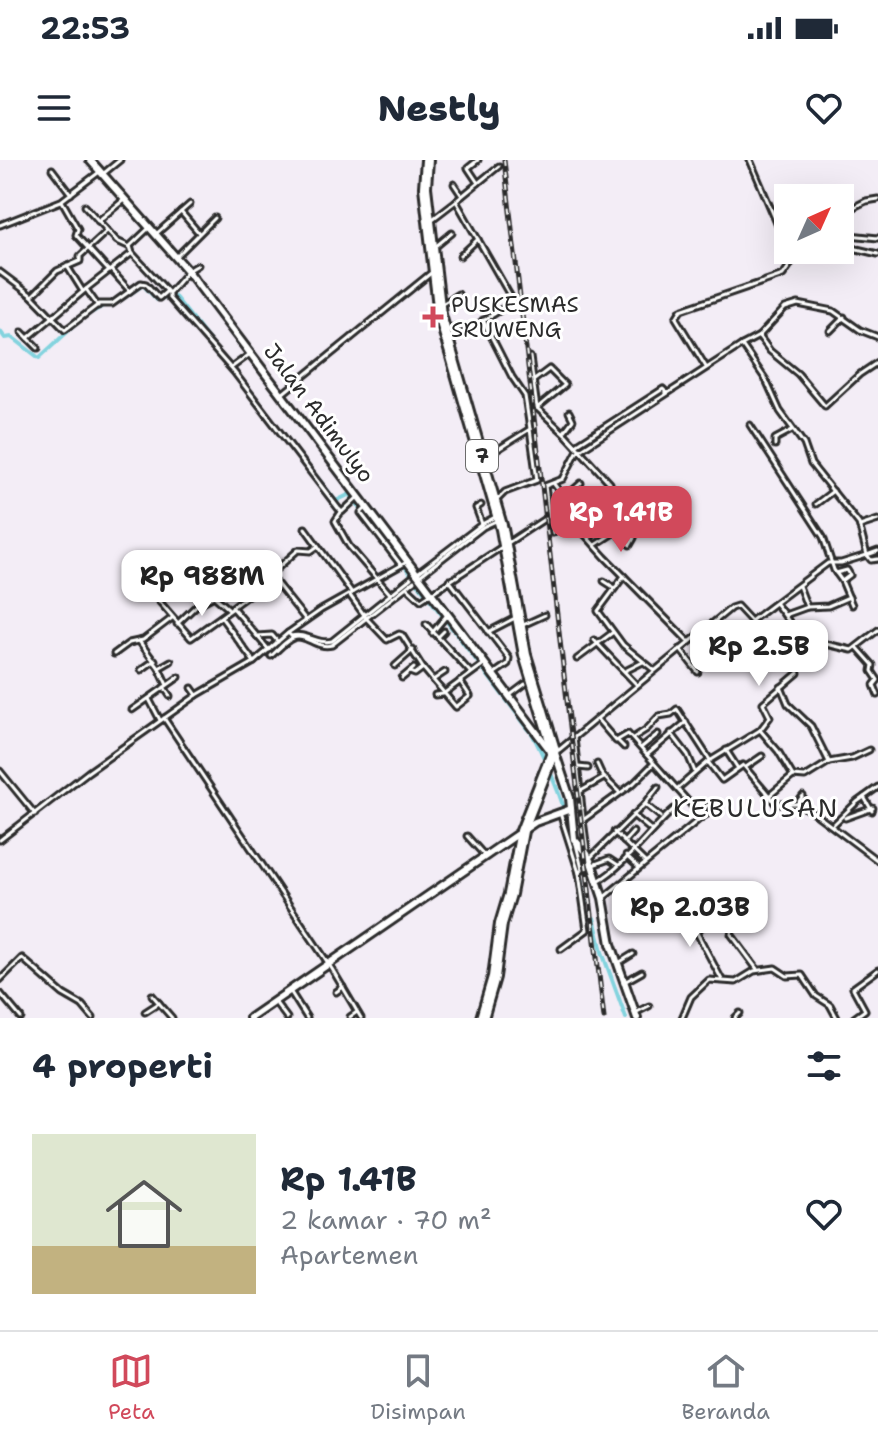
<!DOCTYPE html>
<html lang="id">
<head>
<meta charset="utf-8">
<style>
  body { margin:0; font-family:"Shantell Sans",sans-serif; background:#f2f2f3; color:#1f2937; height:100vh; display:flex; flex-direction:column; font-size:30px; white-space:nowrap }
  * { box-sizing:border-box; margin:0 }
  p { font-size:26px; color:#747a83 }
  .icon { flex:none; width:44px; height:44px; fill:none; stroke:currentColor; stroke-width:2; stroke-linecap:round; stroke-linejoin:round }
  .map { position:relative; height:858px; overflow:hidden }
  .panel { display:flex; flex-direction:column; background:#fff; flex:1 }
  .panel>* { flex:none }
  .needle { width:52px; rotate:45deg }
  .fabs { position:absolute; left:774px; top:24px; display:grid; gap:16px }
  .fabs a { display:grid; place-items:center; width:80px; height:80px; border-radius:0px; background:#fff; box-shadow:0 8px 32px #0002; font-size:40px }
  .price { position:absolute; translate:-50% -68px; padding:0 18px; border-radius:16px; background:#fff; color:#222; font-size:26px; line-height:52px; filter:drop-shadow(0 2px 4px #0008) }
  .price::after { content:''; position:absolute; left:50%; top:48px; width:24px; height:18px; margin-left:-12px; background:inherit; clip-path:polygon(0 0,100% 0,50% 100%) }
  .price.on { background:#d1495b; color:#fff }
  ul { padding:0; list-style:none }
  li { display:flex; align-items:center; gap:24px; height:200px; padding:0 32px }
  li span { display:grid; place-items:center; flex:none; width:224px; height:160px; border-radius:0px; color:#555 }
  li>.icon { margin-inline-start:auto }
  span .icon { width:96px; height:96px; fill:#fffc; stroke-width:1 }
  li b { font-size:34px }
  h2 { display:flex; justify-content:space-between; align-items:center; height:96px; padding:0 32px; font-size:34px }
  .status { display:flex; justify-content:space-between; align-items:center; height:56px; padding:0 40px; background:#fff; direction:ltr }
  .status svg { height:22px; fill:currentColor }
  header { display:flex; justify-content:space-between; align-items:center; height:104px; padding:0 32px; background:#fff; font-size:36px; font-weight:800 }
  .tabs { display:flex; justify-content:space-around; align-items:center; height:112px; border-top:2px solid #e0e1e3; background:#fff; font-size:22px; color:#747a83 }
  .tabs a { display:grid; justify-items:center; gap:4px }
  .tabs .on { color:#d1495b }
  .map>svg:first-child { display:block }
</style>
</head>
<body>
<div class="status"><b>22:53</b><svg viewBox="0 0 49 12"><path d="M0 12V9h3v3zM5 12V6h3v6zM10 12V3h3v9zM15 12V0h3v12zM26 1h20v11H26zM47 4h2v5h-2z"/></svg></div>
<header><svg class="icon" aria-label="menu" viewBox="0 0 24 24"><path d="M4 6h16M4 12h16M4 18h16"/></svg>Nestly<svg class="icon" aria-label="heart" viewBox="0 0 24 24"><path d="M12 20l-8-8c-3-5 5-10 8-4 3-6 11-1 8 4z"/></svg></header>
<div class="map">
<svg width="878" height="858" viewBox="0 0 878 858">
  <rect width="100%" height="100%" fill="#f3edf6"/>
  <filter id="ink" filterUnits="userSpaceOnUse"><feTurbulence type="fractalNoise" baseFrequency=".0125" numOctaves="2"/><feDisplacementMap in="SourceGraphic" scale="16" xChannelSelector="R" yChannelSelector="G"/><feConvolveMatrix kernelMatrix="1 2 1 2 8 2 1 2 1" color-interpolation-filters="sRGB"/></filter>
  <g filter="url(#ink)">
    <g fill="none" stroke-linecap="round" stroke-linejoin="round">
      <g stroke="#83d3de" stroke-width="4">
        <path d="M 82,158 L 103,146 L 118,142 L 143,125 L 157,140 L 171,135 L 175,137 L 336,341 L 350,334 L 533,575 C 561,630 582,694 587,757 L 590,758"/>
        <path d="M 0,171 L 5,178 L 12,177 L 39,198 L 76,164"/>
        <path d="M 594,758 L 602,792 L 626,858"/>
      </g>
      <defs>
        <g id="street">
          <path d="M 750,0 L 788,89"/>
          <path d="M 52,9 L 71,34"/>
          <path d="M 104,13 L 120,0"/>
          <path d="M 478,23 L 468,8 L 478,0"/>
          <path d="M 454,24 L 462,36"/>
          <path d="M 62,41 L 78,69 L 76,75 L 109,111"/>
          <path d="M 456,41 L 499,6"/>
          <path d="M 85,46 L 117,81 L 130,87"/>
          <path d="M 181,52 L 199,73"/>
          <path d="M 840,54 L 866,41 L 878,39"/>
          <path d="M 98,61 L 125,39"/>
          <path d="M 430,61 L 456,41 L 512,139 L 510,144 L 451,181"/>
          <path d="M 0,65 L 61,41 L 98,13"/>
          <path d="M 149,68 L 130,86 L 132,93 L 169,133 L 169,138 L 234,212 L 338,348 L 342,352 L 359,336"/>
          <path d="M 156,74 L 190,44"/>
          <path d="M 840,74 L 878,78"/>
          <path d="M 840,85 L 878,94"/>
          <path d="M 435,87 L 452,73"/>
          <path d="M 460,96 L 478,79"/>
          <path d="M 176,97 L 215,58"/>
          <path d="M 67,106 L 82,130"/>
          <path d="M 111,110 L 130,131"/>
          <path d="M 0,112 L 32,136 L 65,170 L 99,144 L 112,144 L 141,123 L 146,124 L 159,138 L 166,132"/>
          <path d="M 169,133 L 188,111 L 198,105"/>
          <path d="M 32,136 L 57,111 L 80,101 L 80,96 L 107,71"/>
          <path d="M 442,144 L 458,134"/>
          <path d="M 98,146 L 86,129 L 132,93"/>
          <path d="M 483,160 L 512,217 L 525,236 L 530,269 L 484,298"/>
          <path d="M 448,171 L 456,167"/>
          <path d="M 830,171 L 844,157"/>
          <path d="M 22,172 L 38,188"/>
          <path d="M 759,176 L 770,191 L 798,214 L 825,246 L 860,214 L 878,202"/>
          <path d="M 28,178 L 86,129"/>
          <path d="M 742,185 L 759,176 L 785,148 L 798,144 L 833,151 L 860,170 L 878,177"/>
          <path d="M 530,197 L 537,248 L 566,275 L 610,323 L 606,331 L 574,360"/>
          <path d="M 706,207 L 676,158 L 681,150 L 783,115 L 790,105 L 788,90"/>
          <path d="M 231,208 L 250,194"/>
          <path d="M 533,221 L 549,209 L 565,225 L 537,248"/>
          <path d="M 282,234 L 431,113"/>
          <path d="M 750,265 L 823,377 L 834,410 L 842,421 L 852,445"/>
          <path d="M 564,272 L 573,260 L 569,252"/>
          <path d="M 576,285 L 663,229 L 666,232"/>
          <path d="M 775,285 L 775,279 L 792,270"/>
          <path d="M 554,324 L 568,343"/>
          <path d="M 606,331 L 620,351"/>
          <path d="M 564,338 L 581,323"/>
          <path d="M 497,340 L 505,332 L 537,320 L 530,269"/>
          <path d="M 816,344 L 833,331"/>
          <path d="M 481,345 L 476,348 L 482,364"/>
          <path d="M 367,347 L 361,353 L 401,405"/>
          <path d="M 561,348 L 578,337"/>
          <path d="M 341,352 L 335,361 L 349,386 L 391,435"/>
          <path d="M 550,355 L 553,373"/>
          <path d="M 549,356 L 561,348 L 605,397 L 689,482"/>
          <path d="M 860,366 L 878,360"/>
          <path d="M 305,368 L 352,433"/>
          <path d="M 615,371 L 630,385 L 634,378 L 621,367"/>
          <path d="M 589,378 L 609,363 L 618,369"/>
          <path d="M 595,385 L 615,372"/>
          <path d="M 878,391 L 867,395 L 871,400 L 878,399"/>
          <path d="M 419,412 L 482,364 L 497,356"/>
          <path d="M 836,413 L 847,410 L 850,415 L 842,421"/>
          <path d="M 270,415 L 298,390 L 311,391 L 318,386"/>
          <path d="M 421,415 L 483,367 L 496,361"/>
          <path d="M 624,416 L 598,451 L 623,485 L 654,510"/>
          <path d="M 449,420 L 509,498 L 508,504 L 495,513"/>
          <path d="M 604,421 L 615,428"/>
          <path d="M 799,426 L 807,447 L 828,446 L 849,437"/>
          <path d="M 407,427 L 421,440 L 549,356 L 545,326 L 563,319 L 577,292 L 742,185 L 766,220 L 780,251 L 804,284 L 811,304 L 859,364 L 867,395 L 841,403 L 828,403 L 751,461 L 737,446 L 731,448 L 559,590"/>
          <path d="M 349,434 L 367,459 L 387,480 L 399,474 L 402,475 L 423,508 L 456,547 L 470,536 L 460,521"/>
          <path d="M 159,441 L 191,478 L 233,448 L 269,490"/>
          <path d="M 776,444 C 786,456 801,482 813,487 L 826,484 L 852,490 L 878,470"/>
          <path d="M 232,447 L 259,427 L 270,415 L 306,460"/>
          <path d="M 785,455 L 807,447"/>
          <path d="M 221,457 L 254,502"/>
          <path d="M 751,461 L 764,476"/>
          <path d="M 177,464 L 197,445 L 214,436 L 229,449"/>
          <path d="M 426,464 L 471,513"/>
          <path d="M 523,465 L 545,455"/>
          <path d="M 488,472 L 517,457"/>
          <path d="M 288,473 L 291,476 C 307,472 316,485 332,481 L 411,418"/>
          <path d="M 432,473 L 447,455"/>
          <path d="M 257,476 L 272,475 L 278,482"/>
          <path d="M 438,477 L 444,471"/>
          <path d="M 594,480 L 636,524"/>
          <path d="M 139,481 L 159,508 L 167,525"/>
          <path d="M 857,487 L 873,505 L 872,511 L 878,520 L 874,525 L 878,535"/>
          <path d="M 680,489 L 698,512"/>
          <path d="M 114,494 L 129,483 L 143,480 L 172,458"/>
          <path d="M 271,496 C 278,490 285,481 293,478 C 306,473 315,489 332,485 L 414,421"/>
          <path d="M 577,499 L 612,473"/>
          <path d="M 395,506 L 413,490"/>
          <path d="M 159,508 L 171,501"/>
          <path d="M 141,510 L 155,500"/>
          <path d="M 625,511 L 643,502"/>
          <path d="M 410,512 L 415,514 L 423,508"/>
          <path d="M 402,518 L 414,508"/>
          <path d="M 433,520 L 445,512"/>
          <path d="M 164,527 L 170,536"/>
          <path d="M 781,527 L 788,544 L 811,566 L 829,602"/>
          <path d="M 192,528 L 197,535"/>
          <path d="M 435,535 L 443,534 L 484,504"/>
          <path d="M 509,536 L 525,524"/>
          <path d="M 149,539 L 160,560"/>
          <path d="M 132,550 L 179,517"/>
          <path d="M 164,558 L 332,809 L 361,858"/>
          <path d="M 597,559 L 616,581 L 628,574 L 702,657 L 603,738"/>
          <path d="M 760,570 L 778,591 L 793,616 L 769,636"/>
          <path d="M 671,573 L 688,595 L 695,612"/>
          <path d="M 574,578 L 583,658"/>
          <path d="M 633,578 L 647,569 L 659,556 L 671,554 L 677,549 L 710,600"/>
          <path d="M 618,581 L 624,587"/>
          <path d="M 642,587 L 658,574"/>
          <path d="M 726,590 L 737,607"/>
          <path d="M 647,595 L 686,562"/>
          <path d="M 708,602 L 760,570 L 770,557 L 763,543 L 798,513"/>
          <path d="M 597,604 L 602,615 L 619,632"/>
          <path d="M 578,607 L 588,608"/>
          <path d="M 746,607 L 762,596"/>
          <path d="M 0,611 L 35,654"/>
          <path d="M 793,616 L 805,617 L 829,602 L 852,598 L 869,590"/>
          <path d="M 678,628 L 708,602 L 722,620 L 743,605 L 776,644 L 797,644 L 810,650 L 878,701"/>
          <path d="M 579,632 L 604,618"/>
          <path d="M 864,637 L 872,651"/>
          <path d="M 645,644 L 661,657"/>
          <path d="M 797,644 L 803,636"/>
          <path d="M 698,652 L 708,645"/>
          <path d="M 560,653 L 579,713"/>
          <path d="M 633,655 L 651,670"/>
          <path d="M 702,657 L 719,647"/>
          <path d="M 845,658 L 873,648"/>
          <path d="M 833,665 L 857,642 L 878,627"/>
          <path d="M 614,672 L 645,702"/>
          <path d="M 467,676 L 485,696"/>
          <path d="M 0,680 L 88,612 L 197,535 L 254,502 L 288,473 L 321,450 L 405,403"/>
          <path d="M 624,682 L 633,672"/>
          <path d="M 587,690 L 583,660 L 634,623 L 653,604"/>
          <path d="M 626,696 L 638,707"/>
          <path d="M 590,698 L 645,644 L 658,627"/>
          <path d="M 593,705 L 609,699 L 618,705"/>
          <path d="M 598,721 C 626,705 650,670 674,649"/>
          <path d="M 748,758 L 732,770 L 731,774 L 757,809"/>
          <path d="M 702,765 L 697,773 L 722,820"/>
          <path d="M 561,789 L 587,770 L 579,713 L 582,709 L 576,684"/>
          <path d="M 620,802 L 633,794"/>
          <path d="M 0,820 L 22,798 L 63,834 L 82,845 L 93,858"/>
          <path d="M 626,821 L 642,812"/>
          <path d="M 290,831 L 307,858"/>
          <path d="M 336,832 L 343,827"/>
          <path d="M 0,833 L 21,858"/>
          <path d="M 152,835 L 172,858"/>
          <path d="M 275,842 L 287,858"/>
          <path d="M 145,852 L 159,843"/>
          <path d="M 635,853 L 649,846"/>
          <path d="M 350,857 L 357,852"/>
          <path d="M 682,858 L 691,837 L 709,820 L 736,822 L 754,811 L 775,808 L 787,816 L 802,815 L 816,836 L 830,845 L 837,858"/>
          <path d="M 735,858 L 740,853"/>
          <path d="M 854,858 L 865,850 L 853,828 L 878,810"/>
        </g>
        <g id="secondary">
          <path d="M 90,0 L 188,111 L 553,594"/>
          <path d="M 554,590 L 570,638 L 574,679 L 587,694 L 592,705 L 603,738 L 611,784 L 637,858"/>
          <path d="M 250,858 L 535,662 L 571,649"/>
        </g>
        <path id="highway" d="M 427,0 L 425,27 L 440,155 L 502,369 L 525,495 L 554,590 L 522,671 L 510,734 L 501,764 L 494,817 L 482,858"/>
      </defs>
      <use href="#street" stroke="#2b2b2b" stroke-width="9"/>
      <use href="#secondary" stroke="#2b2b2b" stroke-width="12"/>
      <use href="#highway" stroke="#2b2b2b" stroke-width="16"/>
      <use href="#street" stroke="#fff" stroke-width="3"/>
      <use href="#secondary" stroke="#fff" stroke-width="6"/>
      <use href="#highway" stroke="#fff" stroke-width="10"/>
      <defs>
        <path id="rail" d="M 504,0 L 604,858"/>
      </defs>
      <use href="#rail" stroke="#2b2b2b" stroke-width="5"/>
      <use href="#rail" stroke="#fff" stroke-width="2" stroke-dasharray="6" stroke-linecap="butt"/>
    </g>
  </g>
  <path fill="#d1495b" stroke="#fff" stroke-width="3" d="M429 145h8v8h8v8h-8v8h-8v-8h-8v-8h8z"/>
  <g text-anchor="middle" dominant-baseline="central" stroke-width="6" stroke-linejoin="round" paint-order="stroke">
    <rect fill="#fff" stroke="#6b6b6b" stroke-width="2" x="466" y="280" width="32" height="32" rx="6"/>
    <g font-size="20" font-weight="bold" fill="#2b2b2b">
      <text x="482" y="296">7</text>
    </g>
    <g font-size="22" fill="#2b2b2b" stroke="#fff" text-anchor="start">
      <text x="451" y="144">PUSKESMAS<tspan x="451" dy="25">SRUWENG</tspan></text>
    </g>
    <g font-size="22" fill="#2b2b2b" stroke="#fff">
      <text transform="translate(319 253) rotate(53)">Jalan Adimulyo</text>
    </g>
    <g font-size="26" letter-spacing="2" fill="#2b2b2b" stroke="#fff">
      <text x="756" y="647">KEBULUSAN</text>
    </g>
  </g>
</svg>
<div class="fabs">
<a><svg class="needle" viewBox="-14 -14 28 28"><path d="M0-13l5 13h-10z" fill="#e53935"/><path d="M0 13l5-13h-10z" fill="#747a83"/></svg></a>
</div>
<b class="price on" style="left:621px;top:394px">Rp 1.41B</b>
<b class="price" style="left:202px;top:458px">Rp 988M</b>
<b class="price" style="left:759px;top:528px">Rp 2.5B</b>
<b class="price" style="left:690px;top:789px">Rp 2.03B</b>
</div>
<section class="panel">
<h2>4 properti<svg class="icon" aria-label="filters" viewBox="0 0 24 24"><path d="M4 7h16M4 17h16"/><circle cx="9" cy="7" r="2"/><circle cx="15" cy="17" r="2"/></svg></h2>
<ul>
<li><span style="background:linear-gradient(#dfe7d0 70%,#c2b280 0)"><svg class="icon" aria-label="home" viewBox="0 0 24 24"><path d="M3 11l9-7 9 7M6 9v11h12V9"/></svg></span><div><b>Rp 1.41B</b><p>2 kamar · 70 m²</p><p>Apartemen</p></div><svg class="icon" aria-label="heart" viewBox="0 0 24 24"><path d="M12 20l-8-8c-3-5 5-10 8-4 3-6 11-1 8 4z"/></svg></li>
</ul>
</section>
<nav class="tabs">
<a class="on"><svg class="icon" aria-label="map" viewBox="0 0 24 24"><path d="M3 6l6-2 6 2 6-2v14l-6 2-6-2-6 2zM9 4v14M15 6v14"/></svg>Peta</a>
<a><svg class="icon" aria-label="saved" viewBox="0 0 24 24"><path d="M7 4h10v16l-5-4-5 4z"/></svg>Disimpan</a>
<a><svg class="icon" aria-label="home" viewBox="0 0 24 24"><path d="M3 11l9-7 9 7M6 9v11h12V9"/></svg>Beranda</a>
</nav>
</body>
</html>
